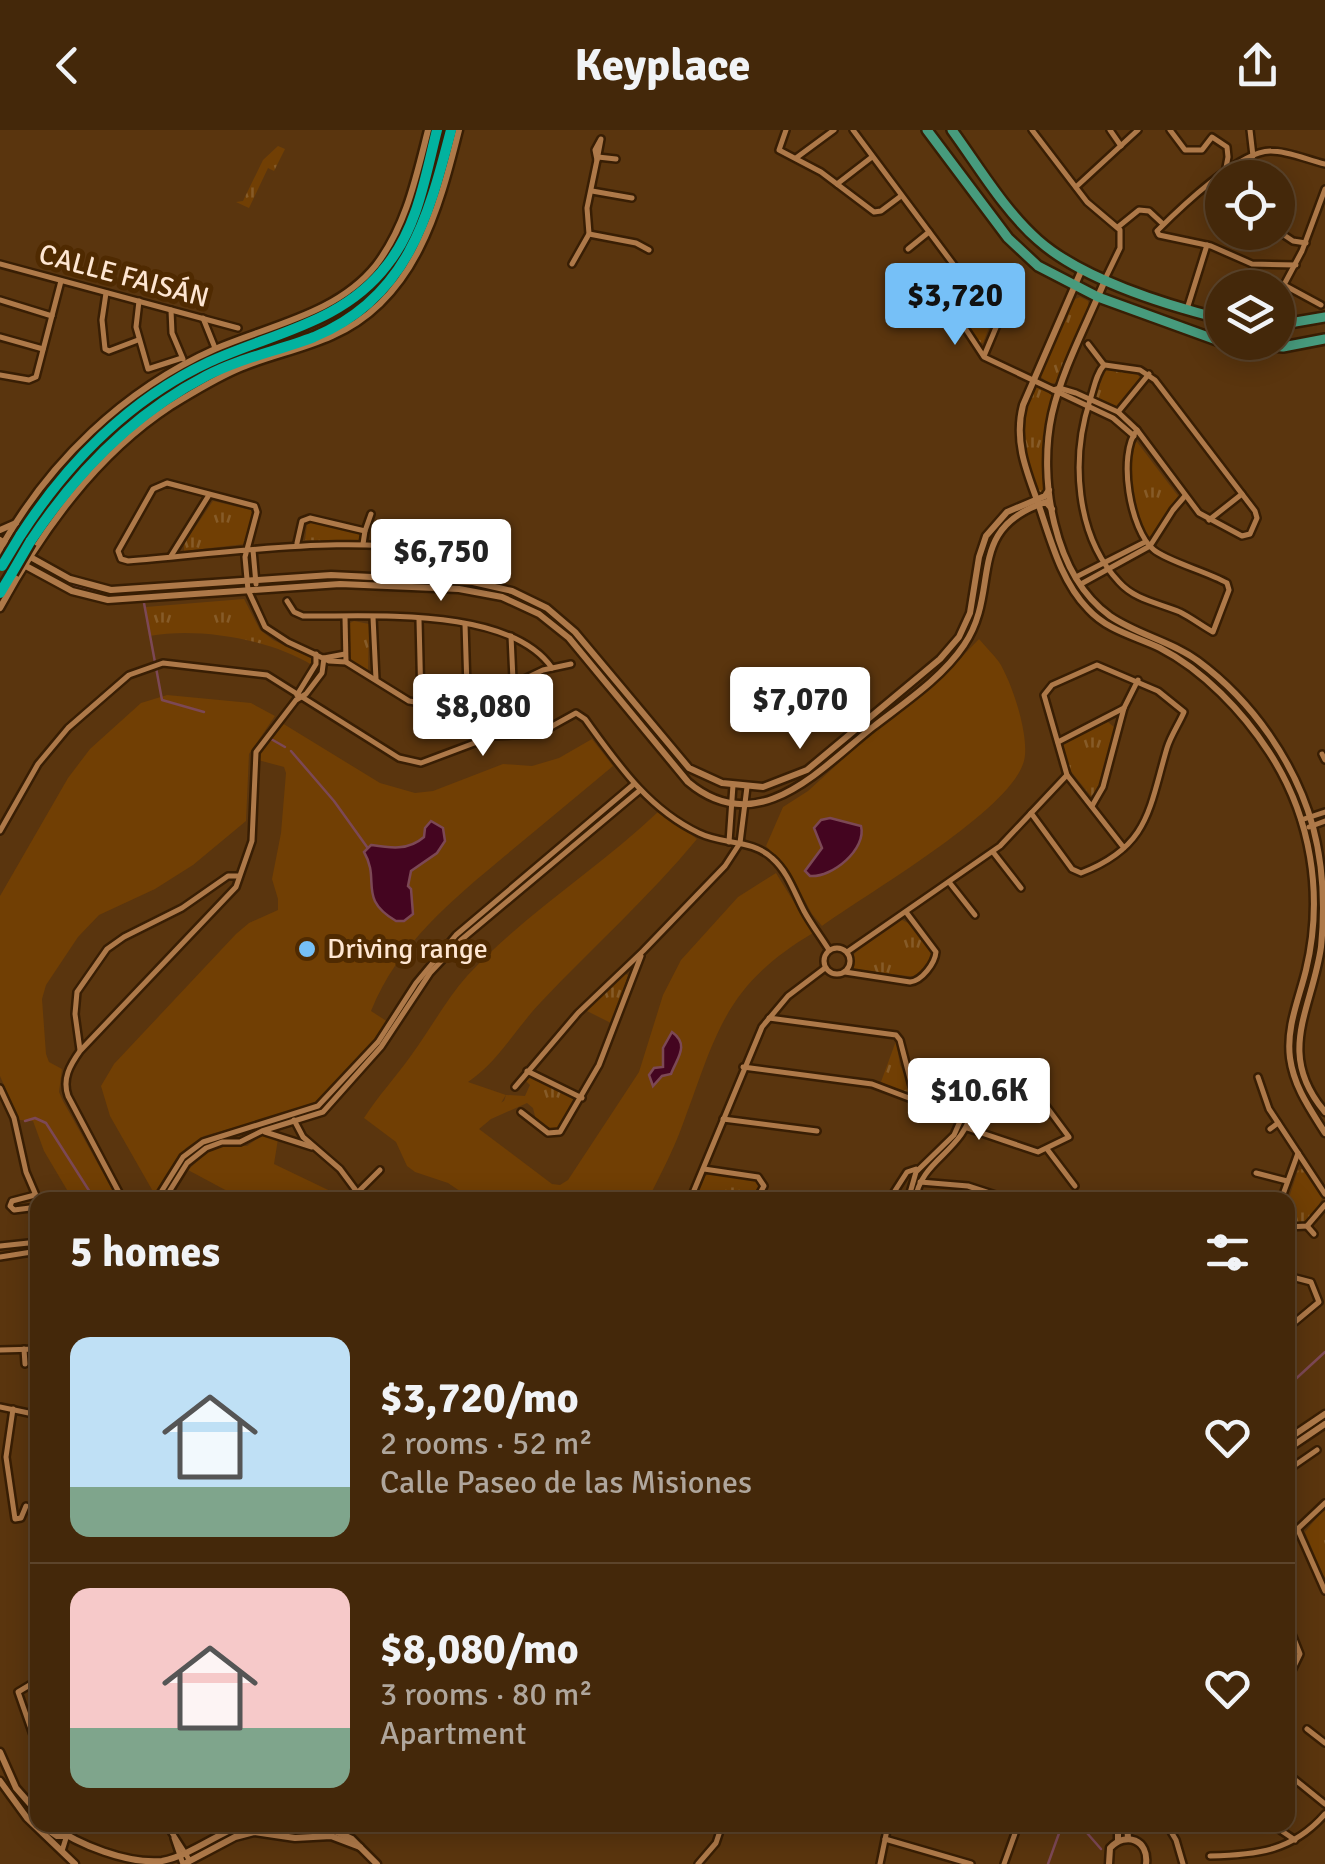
<!DOCTYPE html>
<html lang="en">
<head>
<meta charset="utf-8">
<style>
  body { margin:0; font-family:Signika,sans-serif; background:#4b3013; color:#f1f3f6; height:100vh; display:flex; flex-direction:column; font-size:38px; white-space:nowrap }
  * { box-sizing:border-box; margin:0 }
  p { font-size:32px; color:#afa69c }
  .icon { flex:none; width:55px; height:55px; fill:none; stroke:currentColor; stroke-width:2; stroke-linecap:round; stroke-linejoin:round }
  .map { position:relative; flex:1; overflow:hidden }
  .sheet { position:absolute; left:30px; top:1062px; width:1265px; height:640px; display:flex; flex-direction:column; background:#44280a; border-radius:20px; box-shadow:0 5px 25px #0003,0 0 0 2px #5c442b }
  .sheet>* { flex:none }
  .controls { position:absolute; left:1205px; top:30px; display:grid; gap:20px }
  .controls a { display:grid; place-items:center; width:90px; height:90px; border-radius:50%; background:#44280a; box-shadow:0 5px 25px #0003,0 0 0 2px #5c442b; font-size:50px }
  .price { position:absolute; translate:-50% -85px; padding:0 22px; border-radius:10px; background:#fff; color:#222; font-size:32px; line-height:65px; filter:drop-shadow(0 2px 5px #0008) }
  .price::after { content:''; position:absolute; left:50%; top:60px; width:30px; height:22px; margin-left:-15px; background:inherit; clip-path:polygon(0 0,100% 0,50% 100%) }
  .price.on { background:#76c0f7; color:#111 }
  ul { padding:0; list-style:none }
  li { display:flex; align-items:center; gap:30px; height:250px; padding:0 40px }
  li+li { border-top:2px solid #5c442b }
  li span { display:grid; place-items:center; flex:none; width:280px; height:200px; border-radius:20px; color:#555 }
  li>.icon { margin-inline-start:auto }
  span .icon { width:120px; height:120px; fill:#fffc; stroke-width:1 }
  li b { font-size:42px }
  h2 { display:flex; justify-content:space-between; align-items:center; height:120px; padding:0 40px; font-size:42px }
  header { display:flex; justify-content:space-between; align-items:center; height:130px; padding:0 40px; background:#44280a; font-size:45px; font-weight:800 }
  .map>svg:first-child { display:block }
</style>
</head>
<body>
<header><svg class="icon" aria-label="back" viewBox="0 0 24 24"><path d="M15 5l-7 7 7 7"/></svg>Keyplace<svg class="icon" aria-label="share" viewBox="0 0 24 24"><path d="M12 15V3M7 8l5-5 5 5M5 13v7h14v-7"/></svg></header>
<div class="map">
<svg width="1325" height="1734" viewBox="0 0 1325 1734">
  <defs>
    <pattern id="park-tufts" width="24" height="20" patternUnits="userSpaceOnUse" patternTransform="scale(2.5)"><rect width="24" height="20" fill="#713f04"/><path d="M3 7l-1-3M5 7V3M7 7l1-3M15 17l-1-3M17 17v-4M19 17l1-3" fill="none" stroke="#865b28"/></pattern>
  </defs>
  <rect width="100%" height="100%" fill="#5a350e"/>
  <g fill="#713f04">
    <path d="M 979,509 C 985,516 993,524 999,532 C 1012,552 1032,612 1023,634 C 1006,683 868,763 822,796 L 812,784 L 789,741 L 766,716 L 783,677 L 808,661 L 876,599 L 952,537 Z"/>
    <path d="M 167,565 L 251,573 L 275,586 L 249,624 L 246,691 L 193,735 L 155,759 L 99,785 L 78,807 L 46,855 L 42,869 L 46,924 L 49,932 L 62,939 L 59,962 L 63,971 L 118,1070 L 73,1070 L 44,1021 L 33,991 L 19,990 L 0,946 L 0,766 L 68,648 L 90,619 L 141,573 Z"/>
    <path d="M 282,593 L 380,653 L 415,663 L 433,661 L 503,634 L 532,636 L 559,628 L 592,609 L 613,636 C 577,666 542,695 506,725 C 452,770 398,814 371,881 L 388,892 L 368,919 L 314,975 L 204,1006 L 186,1018 L 155,1065 L 110,986 L 101,956 L 114,934 L 236,804 L 249,793 L 278,780 L 278,769 L 272,749 L 281,703 L 286,643 L 284,637 L 258,630 L 262,618 Z"/>
    <path d="M 659,681 L 697,709 C 649,767 593,817 541,872 C 516,898 499,931 468,952 L 506,965 L 491,989 L 479,999 L 552,1054 L 560,1055 L 568,1050 L 639,942 L 663,865 L 681,830 L 738,767 L 776,743 L 813,803 C 722,857 716,907 681,999 C 672,1023 659,1047 648,1070 L 473,1070 L 448,1053 L 415,1042 L 407,1036 L 396,1012 L 364,988 C 378,966 395,948 410,927 C 430,900 445,871 467,846 C 524,784 598,739 659,681 Z"/>
    <path d="M 262,1005 L 278,1009 L 274,1034 L 349,1070 L 355,1070 L 244,1070 L 188,1040 L 207,1022 L 227,1015 L 247,1016 Z"/>
  </g>
  <g fill="url(#park-tufts)">
    <path d="M 278,16 L 285,19 L 274,41 L 268,38 L 249,78 L 236,72 L 243,71 L 263,30 Z"/>
    <path d="M 951,147 L 955,147 L 994,184 L 983,213 L 977,212 L 940,156 Z"/>
    <path d="M 1080,167 L 1088,171 L 1089,178 L 1058,252 L 1049,254 L 1039,245 L 1073,170 Z"/>
    <path d="M 1106,240 L 1137,244 L 1141,249 L 1117,277 L 1097,270 L 1095,266 Z"/>
    <path d="M 1035,256 L 1054,265 L 1044,336 L 1044,363 L 1039,365 C 1021,329 1018,292 1035,256 Z"/>
    <path d="M 1137,312 L 1178,366 L 1153,404 L 1148,407 C 1128,383 1129,345 1131,315 Z"/>
    <path d="M 213,371 L 251,380 L 253,385 L 245,414 L 184,421 L 184,414 Z"/>
    <path d="M 311,392 L 359,403 L 361,408 L 357,412 L 305,410 L 307,395 Z"/>
    <path d="M 244,469 L 260,500 L 273,510 L 311,528 L 312,535 C 269,509 199,497 149,506 L 146,477 Z"/>
    <path d="M 354,491 L 369,494 L 368,542 L 348,528 L 350,493 Z"/>
    <path d="M 1108,592 L 1115,598 C 1109,618 1107,654 1091,666 L 1069,639 L 1063,613 Z"/>
    <path d="M 902,790 L 910,794 L 932,824 L 930,831 L 916,847 L 854,839 L 853,826 L 856,822 Z"/>
    <path d="M 623,843 L 628,845 L 613,894 L 585,880 Z"/>
    <path d="M 896,911 L 900,935 L 911,959 L 904,963 L 881,952 Z"/>
    <path d="M 532,946 L 574,968 L 576,974 L 559,999 L 548,998 L 536,990 L 533,978 L 527,973 L 491,989 L 494,976 L 504,971 L 506,965 L 525,966 L 530,955 L 525,950 Z"/>
    <path d="M 1302,1039 L 1322,1068 L 1315,1084 L 1305,1093 L 1288,1093 L 1288,1071 L 1298,1040 Z"/>
    <path d="M 710,1044 L 756,1051 L 761,1058 L 750,1070 L 695,1070 L 705,1046 Z"/>
    <path d="M 1325,1378 L 1325,1446 L 1324,1447 L 1305,1402 Z"/>
  </g>
  <g fill="#440520" stroke="#7c4855" stroke-width="2.5">
    <path d="M 830,688 L 861,696 C 867,719 832,748 810,746 L 805,741 L 822,718 L 814,698 L 821,690 Z"/>
    <path d="M 431,691 L 443,698 L 445,711 L 437,723 L 411,741 L 408,756 L 411,759 L 413,784 L 404,791 L 396,791 C 357,768 381,751 364,722 L 371,715 C 390,718 408,721 424,707 L 425,698 Z"/>
    <path d="M 672,902 C 690,915 677,928 671,944 L 662,946 L 653,956 L 649,945 L 654,938 L 663,937 L 663,918 Z"/>
  </g>
  <g fill="none" stroke-linecap="round" stroke-linejoin="round">
    <g stroke="#7c4855" stroke-width="2.5">
      <path d="M 40,438 L 78,457 L 128,466"/>
      <path d="M 144,473 L 162,570 L 204,582"/>
      <path d="M 271,609 L 285,617"/>
      <path d="M 291,621 L 334,671 L 367,717"/>
      <path d="M 25,991 L 35,988 L 46,993 L 95,1070"/>
      <path d="M 1288,1256 L 1325,1222"/>
      <path d="M 1080,1695 L 1101,1719"/>
      <path d="M 1048,1734 L 1062,1695"/>
    </g>
    <defs>
      <g id="street">
        <path d="M 786,0 L 779,20 L 821,42 L 874,82 L 881,81 L 901,66"/>
        <path d="M 853,0 L 968,154 L 999,181 L 1000,188 L 984,226"/>
        <path d="M 1032,0 L 1087,72 L 1120,100 L 1120,118 L 1105,149"/>
        <path d="M 1110,0 L 1121,16"/>
        <path d="M 1170,0 L 1185,20 L 1202,20 L 1212,7 L 1227,17 L 1228,27 L 1224,48"/>
        <path d="M 1250,0 L 1253,26"/>
        <path d="M 601,9 L 597,30 L 595,20 Z"/>
        <path d="M 598,27 L 616,29"/>
        <path d="M 796,28 L 834,0"/>
        <path d="M 837,54 L 872,27"/>
        <path d="M 1222,55 L 1222,65"/>
        <path d="M 1076,57 L 1138,0"/>
        <path d="M 592,61 L 632,68"/>
        <path d="M 1118,97 L 1139,80 L 1149,81 L 1163,94"/>
        <path d="M 1278,101 L 1293,111 L 1306,113"/>
        <path d="M 589,104 L 636,113 L 649,120"/>
        <path d="M 908,119 L 929,102"/>
        <path d="M 0,134 L 238,198"/>
        <path d="M 572,134 L 589,104 L 587,78 L 597,30"/>
        <path d="M 1296,135 L 1252,134 L 1211,116 L 1159,105 L 1157,101 C 1179,79 1240,20 1271,21 C 1288,21 1308,30 1325,34"/>
        <path d="M 956,139 L 938,157 L 984,227 L 1113,288 L 1134,306"/>
        <path d="M 1284,155 L 1321,175"/>
        <path d="M 106,163 L 102,190 L 105,219 L 109,221 L 138,210"/>
        <path d="M 1278,166 L 1302,121 L 1325,59"/>
        <path d="M 0,170 L 52,186"/>
        <path d="M 139,171 L 136,197 L 148,239 L 182,228"/>
        <path d="M 1187,179 L 1207,115"/>
        <path d="M 171,180 L 172,203 L 183,229"/>
        <path d="M 203,188 L 215,218"/>
        <path d="M 0,207 L 43,219"/>
        <path d="M 1088,214 L 1104,235"/>
        <path d="M 1104,235 C 1096,244 1094,258 1090,270 C 1071,328 1075,405 1119,452 C 1135,470 1159,473 1180,482 C 1192,488 1202,496 1213,502 L 1229,460 L 1227,453 C 1208,442 1167,431 1154,420 C 1130,401 1117,324 1137,300"/>
        <path d="M 0,245 L 29,250 L 36,247 L 61,151"/>
        <path d="M 1053,260 L 1059,258 L 1076,263 L 1118,282 L 1137,300 L 1199,383 L 1242,406 L 1250,404 L 1257,388 L 1255,381 L 1155,250 L 1140,240 L 1105,235"/>
        <path d="M 1118,282 L 1149,244"/>
        <path d="M 1209,390 L 1242,364"/>
        <path d="M 365,401 L 371,384"/>
        <path d="M 297,413 L 302,391 L 310,388 L 365,401 L 363,414"/>
        <path d="M 253,420 L 256,454"/>
        <path d="M 171,426 L 209,365"/>
        <path d="M 1076,447 L 1145,412"/>
        <path d="M 484,454 L 489,435 L 483,429 C 365,401 247,421 128,431 L 121,429 L 118,421 L 153,359 L 167,353 L 255,376 L 257,382 L 245,427 L 248,460 L 265,497 L 288,512 L 329,531 L 346,532 L 409,571 L 421,573 L 431,572 L 474,555 L 522,550 L 543,540 L 571,534"/>
        <path d="M 1081,454 L 1150,416 L 1173,380 L 1185,366"/>
        <path d="M 287,471 L 294,482 L 303,486 C 372,487 509,476 552,538"/>
        <path d="M 345,487 L 346,532"/>
        <path d="M 373,487 L 376,549"/>
        <path d="M 419,490 L 421,572"/>
        <path d="M 465,494 L 467,558"/>
        <path d="M 511,506 L 513,550"/>
        <path d="M 324,528 L 345,524"/>
        <path d="M 297,565 L 316,534 L 316,524"/>
        <path d="M 1058,612 L 1124,578"/>
        <path d="M 1322,624 L 1325,630"/>
        <path d="M 1092,676 L 1103,657 L 1124,578 L 1138,550"/>
        <path d="M 1031,683 L 1072,739 L 1081,743 C 1149,717 1149,679 1167,618 C 1171,605 1179,594 1184,582 L 1158,561 L 1097,535 L 1052,555 L 1044,565 L 1067,645 L 1124,718"/>
        <path d="M 1301,690 L 1325,682"/>
        <path d="M 1309,697 L 1325,691"/>
        <path d="M 0,701 L 38,634 L 68,598 L 129,545 L 163,533 L 267,545 L 399,628 L 421,633 L 493,606 L 538,604 L 576,583 L 585,589 C 617,633 648,679 699,703 C 723,715 752,709 772,728 C 788,742 794,762 804,781 C 811,794 821,807 829,820"/>
        <path d="M 729,712 L 733,655"/>
        <path d="M 993,722 L 1021,758"/>
        <path d="M 949,752 L 975,785"/>
        <circle cx="837" cy="831" r="13"/>
        <path d="M 847,822 L 1000,716 L 1067,645"/>
        <path d="M 845,842 L 910,852 C 922,851 935,833 936,822 L 906,782"/>
        <path d="M 80,920 L 75,884 L 77,862 L 107,819 L 124,807 L 182,778 L 228,746 L 238,746"/>
        <path d="M 743,937 L 872,954 L 909,968 L 914,964 L 900,910 L 896,905 L 769,888"/>
        <path d="M 527,941 L 582,968"/>
        <path d="M 1258,947 L 1269,979 L 1325,1064"/>
        <path d="M 515,957 L 578,883 L 643,821 L 725,736 L 740,713 L 747,657"/>
        <path d="M 0,958 L 14,988 L 26,1042 L 38,1070"/>
        <path d="M 521,982 L 548,1003 L 560,1002 L 599,935 L 641,826"/>
        <path d="M 723,989 L 817,1001"/>
        <path d="M 294,990 L 303,1007 L 340,1039 L 363,1070"/>
        <path d="M 967,998 L 1038,1022 L 1069,1007 L 1046,976 L 1006,954"/>
        <path d="M 1270,999 L 1278,993"/>
        <path d="M 265,1002 L 312,1017"/>
        <path d="M 1047,1019 L 1075,1056"/>
        <path d="M 704,1039 L 758,1047 L 764,1056 L 756,1070"/>
        <path d="M 1256,1043 L 1287,1051"/>
        <path d="M 920,1052 L 968,1056 L 1011,1070"/>
        <path d="M 357,1063 L 380,1040"/>
        <path d="M 35,1065 L 12,1071 L 10,1076 L 14,1080 L 38,1077"/>
        <path d="M 123,1070 L 68,966 C 62,949 70,935 80,921 L 236,757 L 252,711 L 256,622 L 296,570 L 306,564 L 322,543 L 324,528"/>
        <path d="M 156,1070 L 183,1027 L 203,1012 L 318,976 L 378,912 L 416,853 L 456,805 L 634,654"/>
        <path d="M 164,1070 L 187,1033 L 206,1018 L 222,1012 L 240,1012 L 262,1001 L 323,982 L 381,917 L 430,843 L 461,810 L 639,661"/>
        <path d="M 416,1070 L 417,1067"/>
        <path d="M 690,1070 L 762,897 L 788,866 L 825,838"/>
        <path d="M 889,1070 L 907,1042 L 916,1039"/>
        <path d="M 908,1070 L 916,1042 L 954,1005 L 969,971"/>
        <path d="M 915,1070 C 922,1027 964,1024 974,974 L 969,971"/>
        <path d="M 1281,1070 L 1298,1023"/>
        <path d="M 1307,1096 L 1314,1104"/>
        <path d="M 1288,1097 L 1307,1096 L 1325,1075"/>
        <path d="M 0,1116 L 38,1112"/>
        <path d="M 0,1127 L 38,1121"/>
        <path d="M 1288,1146 L 1311,1152 L 1319,1172 L 1295,1192 L 1288,1193"/>
        <path d="M 24,1219 L 25,1234"/>
        <path d="M 0,1220 L 38,1219"/>
        <path d="M 0,1277 L 38,1285"/>
        <path d="M 13,1279 L 6,1327 L 15,1389 L 21,1388 L 26,1376"/>
        <path d="M 1288,1340 L 1317,1320"/>
        <path d="M 1298,1400 L 1325,1461"/>
        <path d="M 1288,1408 L 1325,1373"/>
        <path d="M 1288,1494 L 1300,1524 L 1288,1549"/>
        <path d="M 38,1550 L 18,1562 L 38,1619"/>
        <path d="M 1307,1599 L 1325,1613"/>
        <path d="M 1288,1644 L 1325,1674"/>
        <path d="M 167,1695 L 190,1731"/>
        <path d="M 1008,1695 L 1017,1698"/>
        <path d="M 1167,1695 L 1176,1710 L 1183,1734"/>
        <path d="M 1193,1695 L 1195,1696"/>
        <path d="M 1273,1695 L 1295,1710"/>
        <path d="M 174,1708 L 183,1734"/>
        <path d="M 885,1709 L 971,1734"/>
        <path d="M 62,1721 L 70,1695"/>
        <path d="M 1210,1726 C 1257,1725 1293,1721 1325,1684"/>
        <path d="M 698,1734 L 716,1713 L 722,1695"/>
        <path d="M 880,1734 L 888,1695"/>
        <path d="M 1004,1734 L 1018,1695"/>
      </g>
      <g id="secondary">
        <path d="M 1082,139 L 1023,275 C 1014,309 1025,338 1037,370 C 1050,407 1060,450 1088,479 C 1108,501 1135,506 1160,518 C 1203,540 1243,582 1269,622 C 1311,686 1324,765 1306,840 C 1299,869 1286,897 1290,928 C 1294,957 1310,979 1325,1003"/>
        <path d="M 1105,150 C 1087,194 1063,237 1052,284 C 1038,348 1053,445 1110,486 C 1138,505 1171,511 1198,531 C 1252,571 1295,632 1313,697 C 1323,735 1325,777 1321,817 C 1312,880 1275,923 1325,982"/>
        <path d="M 0,400 L 16,393"/>
        <path d="M 0,410 L 70,449 L 111,460 L 331,445 L 473,452 L 512,461 L 547,478 L 575,502 L 689,638 L 722,653 L 763,657 L 807,640 L 940,529 L 959,507 L 970,483 L 979,427 L 986,406 L 1007,382 L 1045,366 L 1049,360"/>
        <path d="M 0,419 C 49,332 123,260 215,219 C 270,195 337,184 376,135 C 406,96 416,47 428,0"/>
        <path d="M 0,422 L 72,461 L 108,470 L 340,454 L 459,459 L 502,467 L 539,484 L 569,508 L 688,652 C 758,711 820,639 873,597 C 904,573 942,548 964,515 C 1002,459 963,399 1046,372 L 1052,379"/>
        <path d="M 0,478 C 42,401 96,325 171,276 C 192,263 215,249 238,239 C 268,226 301,220 332,206 C 415,170 439,80 459,0"/>
        <path d="M 1288,1309 L 1325,1284"/>
        <path d="M 1288,1319 L 1325,1294"/>
        <path d="M 0,1622 L 16,1658 L 38,1683"/>
        <path d="M 0,1651 L 27,1688 L 75,1734"/>
        <path d="M 41,1695 L 57,1706 L 67,1706"/>
        <path d="M 51,1695 C 79,1715 127,1734 162,1731 C 191,1725 215,1705 242,1695"/>
        <path d="M 322,1695 L 352,1709 L 377,1734"/>
        <path d="M 1118,1695 L 1118,1710"/>
        <path d="M 1127,1695 L 1128,1708"/>
        <path d="M 184,1734 L 235,1707 L 254,1702 L 295,1708 L 331,1706 L 360,1717"/>
        <path d="M 1109,1734 L 1110,1718 C 1126,1701 1149,1710 1146,1734"/>
      </g>
      <g id="primary">
        <path d="M 927,0 L 1008,108 L 1038,136 L 1098,167 L 1222,212"/>
        <path d="M 952,0 C 979,37 1004,80 1038,110 C 1082,149 1166,175 1222,189"/>
        <path d="M 1278,195 L 1325,187"/>
        <path d="M 1225,212 L 1283,217 L 1325,209"/>
      </g>
      <g id="highway">
        <path d="M 20,406 C 67,333 130,269 209,232 C 272,203 343,193 387,135 C 418,96 425,47 437,0"/>
        <path d="M 30,412 C 75,344 133,284 206,246 C 240,228 278,221 314,207 C 407,168 428,89 451,0"/>
        <path d="M 0,463 L 12,443"/>
      </g>
    </defs>
    <use href="#street" stroke="#381e04" stroke-width="10"/>
    <use href="#secondary" stroke="#381e04" stroke-width="11"/>
    <use href="#primary" stroke="#381e04" stroke-width="14"/>
    <use href="#highway" stroke="#381e04" stroke-width="15"/>
    <use href="#street" stroke="#ae7949" stroke-width="5"/>
    <use href="#secondary" stroke="#ae7949" stroke-width="6"/>
    <use href="#primary" stroke="#479b7d" stroke-width="9"/>
    <use href="#highway" stroke="#02b29f" stroke-width="10"/>
    <defs>
      <g id="highway-bridge">
        <path d="M 2,436 L 20,406"/>
        <path d="M 12,443 L 30,412"/>
      </g>
    </defs>
    <use href="#highway-bridge" stroke="#381e04" stroke-width="15" stroke-linecap="butt"/>
    <use href="#highway-bridge" stroke="#02b29f" stroke-width="10"/>
  </g>
  <circle fill="#76c0f7" stroke="#4f2a01" stroke-width="4" cx="307" cy="819" r="10"/>
  <g text-anchor="middle" dominant-baseline="central" stroke-width="10" stroke-linejoin="round" paint-order="stroke">
    <g font-size="28" fill="#fee6d2" stroke="#4f2a01">
      <text transform="translate(124 146) rotate(15)">CALLE FAISÁN</text>
    </g>
    <g font-size="28" fill="#fee6d2" stroke="#4f2a01" text-anchor="start">
      <text x="327" y="819">Driving range</text>
    </g>
  </g>
</svg>
<div class="controls">
<a><svg class="icon" aria-label="locate" viewBox="0 0 24 24"><circle cx="12" cy="12" r="6"/><path d="M12 2v4M12 18v4M2 12h4M18 12h4"/></svg></a>
<a><svg class="icon" aria-label="layers" viewBox="0 0 24 24"><path d="M12 4l9 5-9 5-9-5zM3 14l9 5 9-5"/></svg></a>
</div>
<b class="price on" style="left:955px;top:218px">$3,720</b>
<b class="price" style="left:441px;top:474px">$6,750</b>
<b class="price" style="left:800px;top:622px">$7,070</b>
<b class="price" style="left:483px;top:629px">$8,080</b>
<b class="price" style="left:979px;top:1013px">$10.6K</b>
<section class="sheet">
<h2>5 homes<svg class="icon" aria-label="filters" viewBox="0 0 24 24"><path d="M4 7h16M4 17h16"/><circle cx="9" cy="7" r="2"/><circle cx="15" cy="17" r="2"/></svg></h2>
<ul>
<li><span style="background:linear-gradient(#bfe0f5 75%,#7fa58c 0)"><svg class="icon" aria-label="home" viewBox="0 0 24 24"><path d="M3 11l9-7 9 7M6 9v11h12V9"/></svg></span><div><b>$3,720/mo</b><p>2 rooms · 52 m²</p><p>Calle Paseo de las Misiones</p></div><svg class="icon" aria-label="heart" viewBox="0 0 24 24"><path d="M12 20l-8-8c-3-5 5-10 8-4 3-6 11-1 8 4z"/></svg></li>
<li><span style="background:linear-gradient(#f6c9c9 70%,#7fa58c 0)"><svg class="icon" aria-label="home" viewBox="0 0 24 24"><path d="M3 11l9-7 9 7M6 9v11h12V9"/></svg></span><div><b>$8,080/mo</b><p>3 rooms · 80 m²</p><p>Apartment</p></div><svg class="icon" aria-label="heart" viewBox="0 0 24 24"><path d="M12 20l-8-8c-3-5 5-10 8-4 3-6 11-1 8 4z"/></svg></li>
</ul>
</section>
</div>
</body>
</html>
